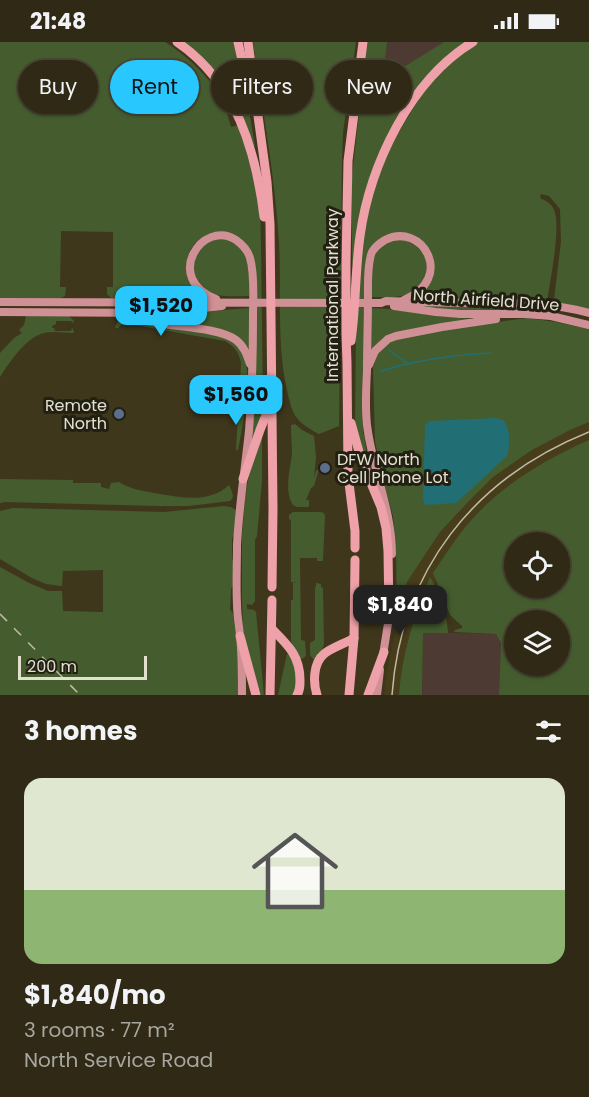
<!DOCTYPE html>
<html lang="en">
<head>
<meta charset="utf-8">
<style>
  body { margin:0; font-family:Poppins,sans-serif; background:#37311e; color:#f1f3f6; height:100vh; display:flex; flex-direction:column; font-size:22px; white-space:nowrap }
  * { box-sizing:border-box; margin:0 }
  p { font-size:20px; color:#a7a6a0 }
  .icon { flex:none; width:33px; height:33px; fill:none; stroke:currentColor; stroke-width:2; stroke-linecap:round; stroke-linejoin:round }
  .map { position:relative; height:653px; overflow:hidden }
  .side { display:flex; flex-direction:column; background:#2f2915; flex:1 }
  .side>* { flex:none }
  .banner { position:absolute; left:18px; top:18px; width:554px; height:54px; display:flex; gap:12px }
  .tools { position:absolute; left:504px; top:490px; display:grid; gap:12px }
  .tools a { display:grid; place-items:center; width:66px; height:66px; border-radius:50%; background:#2f2915; box-shadow:0 2px 4px #0004,0 0 0 2px #4a4534; font-size:30px }
  .scale { position:absolute; left:18px; bottom:15px; width:129px; box-sizing:border-box; padding-left:6px; border:3px solid #e4e0d0; border-top:0; font-size:16px; line-height:21px; white-space:nowrap; color:#e4e0d0; -webkit-text-stroke:4px #221f13; paint-order:stroke }
  .price { position:absolute; translate:-50% -51px; padding:0 14px; border-radius:12px; background:#28c8ff; color:#111; font-size:20px; line-height:39px; filter:drop-shadow(0 2px 3px #0008) }
  .price::after { content:''; position:absolute; left:50%; top:36px; width:18px; height:14px; margin-left:-9px; background:inherit; clip-path:polygon(0 0,100% 0,50% 100%) }
  .price.selected { background:#222; color:#fff }
  ul { padding:0; list-style:none }
  li { display:grid; align-content:center; gap:12px; height:318px; padding:0 24px }
  li span { display:grid; place-items:center; height:186px; border-radius:18px; color:#555 }
  li>.icon { margin-inline-start:auto }
  span .icon { width:108px; height:108px; fill:#fffc; stroke-width:1 }
  li b { font-size:26px }
  h2 { display:flex; justify-content:space-between; align-items:center; height:72px; padding:0 24px; font-size:26px }
  .chip { padding:0 21px; border-radius:27px; background:#2f2915; box-shadow:0 2px 4px #0004,0 0 0 2px #4a4534; font-size:21px; line-height:54px }
  .chip.selected { background:#28c8ff; color:#111 }
  .status { display:flex; justify-content:space-between; align-items:center; height:42px; padding:0 30px; background:#2f2915; direction:ltr }
  .status svg { height:16px; fill:currentColor }
  .map>svg:first-child { display:block }
</style>
</head>
<body>
<div class="status"><b>21:48</b><svg viewBox="0 0 49 12"><path d="M0 12V9h3v3zM5 12V6h3v6zM10 12V3h3v9zM15 12V0h3v12zM26 1h20v11H26zM47 4h2v5h-2z"/></svg></div>
<div class="map">
<svg width="589" height="653" viewBox="0 0 589 653">
  <rect width="100%" height="100%" fill="#3f371c"/>
  <g fill="#4d3a33">
    <path d="M 387,0 L 444,0 L 402,26 L 394,39 L 383,37 Z"/>
    <path d="M 423,590 L 496,592 L 501,601 L 499,653 L 422,653 Z"/>
  </g>
  <path fill="#483d1b" d="M 589,380 L 589,406 L 444,521 L 418,582 L 403,653 L 384,653 L 388,623 L 407,540 L 440,490 L 469,459 L 493,435 L 532,408 L 570,388 Z"/>
  <g fill="#455d2e" fill-rule="evenodd">
    <path d="M 0,0 L 165,0 C 186,13 207,33 220,54 C 225,63 228,75 231,85 L 239,83 L 251,115 L 260,159 L 261,204 L 263,363 L 257,391 L 248,416 L 254,359 L 256,358 L 256,246 L 246,203 L 213,191 C 209,193 203,194 200,197 C 179,212 188,240 204,255 L 111,256 L 107,252 L 107,245 L 113,245 L 113,190 L 61,189 L 60,245 L 66,245 L 65,254 L 61,256 L 0,256 Z"/>
    <path d="M 180,0 L 235,0 L 244,39 L 255,104 L 253,104 L 232,56 Z"/>
    <path d="M 253,0 L 356,0 L 343,90 L 342,119 L 339,384 L 319,392 C 306,385 295,379 291,364 C 275,310 282,255 279,200 C 275,133 262,66 253,0 Z"/>
    <path d="M 367,0 L 387,0 L 383,37 L 394,39 L 402,26 L 444,0 L 468,0 L 434,26 L 405,62 L 374,125 L 368,141 L 354,221 L 352,221 L 352,134 Z"/>
    <path d="M 478,0 L 589,0 L 589,268 L 557,261 L 554,258 L 561,199 L 560,167 L 549,154 L 541,152 L 540,156 C 546,159 551,161 554,168 C 561,183 551,235 548,253 L 547,258 L 545,259 L 415,256 L 415,254 L 422,249 L 431,217 L 407,194 L 374,205 L 366,276 L 362,343 L 363,392 L 364,392 L 367,413 L 369,414 L 373,438 L 361,410 L 355,384 L 356,288 L 362,200 L 371,155 L 385,115 L 406,78 L 430,40 L 468,5 Z"/>
    <path d="M 224,196 C 231,199 238,201 243,208 C 253,222 249,289 249,309 L 234,293 L 224,288 L 150,277 L 150,275 C 183,274 216,268 249,266 L 249,254 C 235,254 218,256 206,249 C 187,239 189,213 205,201 C 209,198 218,197 224,196 Z"/>
    <path d="M 400,197 C 416,201 430,211 426,230 C 425,237 423,243 418,247 C 405,257 386,255 371,255 C 372,229 367,202 400,197 Z"/>
    <path d="M 419,263 L 541,264 L 547,268 L 540,271 L 460,270 L 418,265 Z"/>
    <path d="M 371,266 L 388,267 L 438,274 L 472,277 L 472,279 L 388,294 L 382,297 L 371,310 Z"/>
    <path d="M 26,274 L 69,274 L 74,279 L 73,281 L 71,279 L 56,279 L 56,282 L 52,284 L 52,286 L 54,286 L 55,289 L 71,289 L 72,286 L 73,287 L 74,291 C 64,291 53,289 44,291 C 26,295 9,321 0,335 L 0,311 L 14,296 L 22,291 L 19,288 L 24,283 Z"/>
    <path d="M 527,276 L 556,280 L 589,287 L 589,380 L 570,388 L 532,408 L 493,435 L 469,459 L 440,490 L 407,540 L 397,580 L 396,503 L 393,474 L 384,442 L 375,399 L 373,325 L 378,310 L 388,301 L 405,295 L 440,288 Z"/>
    <path d="M 120,278 L 228,295 C 232,299 239,302 242,308 C 254,331 243,382 238,408 L 236,408 L 241,321 C 239,310 234,304 225,299 L 123,281 L 118,286 L 115,286 L 117,281 Z"/>
    <path d="M 295,382 L 302,388 L 314,394 L 316,415 L 314,436 L 316,429 L 319,427 L 314,444 L 311,446 L 306,458 L 309,458 L 309,465 L 297,465 L 293,463 C 284,449 290,428 292,412 C 292,403 291,393 291,383 Z"/>
    <path d="M 260,395 L 262,396 L 262,439 L 257,494 L 255,498 L 255,559 L 252,563 L 247,562 L 247,567 L 254,568 L 256,570 L 264,653 L 261,653 L 248,613 L 243,587 L 242,558 L 242,494 L 245,457 L 249,432 Z"/>
    <path d="M 589,398 L 589,653 L 499,653 L 501,601 L 496,592 L 454,590 L 455,588 L 462,586 L 462,584 L 450,573 L 433,531 C 444,515 455,497 468,482 C 500,444 544,418 589,398 ZM 514,501 L 560,501 L 560,546 L 514,546 ZM 514,579 L 560,579 L 560,624 L 514,624 Z"/>
    <path d="M 0,437 L 73,438 L 73,441 L 101,441 L 101,445 L 109,447 L 111,441 L 119,440 C 131,448 145,449 160,452 C 183,456 210,461 229,443 C 231,448 236,455 230,459 L 189,464 L 159,464 L 5,460 L 0,461 Z"/>
    <path d="M 224,464 L 231,465 L 236,468 L 234,494 L 232,496 L 232,517 L 234,521 L 233,543 L 231,547 L 230,567 L 233,572 L 237,601 L 239,653 L 0,653 L 0,525 L 29,541 L 48,549 L 62,549 L 63,569 L 103,570 L 103,528 L 63,529 L 62,544 L 46,542 L 32,536 L 0,517 L 0,469 L 13,466 L 164,470 Z"/>
    <path d="M 293,470 L 320,470 L 324,471 L 325,474 L 323,519 L 317,519 L 317,516 L 300,516 L 301,598 L 305,599 L 306,614 L 302,617 L 299,616 L 293,605 L 291,599 L 291,558 L 293,558 L 293,541 L 298,541 L 291,540 L 291,478 L 289,477 L 289,473 Z"/>
    <path d="M 430,535 C 440,552 447,571 448,591 L 423,591 L 422,653 L 399,653 C 402,612 414,573 430,535 Z"/>
    <path d="M 316,541 L 321,542 L 321,545 L 323,546 L 324,602 L 321,610 L 316,617 L 313,617 L 310,613 L 310,601 L 315,598 L 315,545 L 316,545 Z"/>
    <path d="M 291,611 L 298,624 L 296,653 L 278,653 L 287,612 Z"/>
  </g>
  <path fill="#216f75" d="M 496,376 L 503,378 C 511,387 510,403 507,414 L 456,461 L 426,463 L 424,461 L 423,456 L 425,382 L 430,379 Z"/>
  <g fill="none" stroke-linecap="round" stroke-linejoin="round">
    <g stroke="#216f75" stroke-width="1.5">
      <path d="M 389,308 L 407,321"/>
      <path d="M 381,329 C 416,318 453,313 491,311"/>
    </g>
    <g stroke="#d09196" stroke-width="8">
      <path d="M 216,257 C 163,237 202,176 236,198 C 243,203 248,209 250,216 C 255,233 253,257 253,275 C 253,313 252,351 249,389 C 245,427 239,464 237,503 C 237,522 236,542 237,562 C 237,573 239,583 240,594 C 242,613 242,633 242,653"/>
      <path d="M 0,260 L 381,261 L 386,259 C 418,260 451,261 483,261 C 519,261 554,261 589,271"/>
      <path d="M 394,264 L 436,270 L 460,272 L 525,272 L 551,274 L 589,283"/>
      <path d="M 0,270 L 160,271 L 222,264"/>
      <path d="M 130,274 C 139,276 148,280 158,281 C 178,285 220,286 236,298 C 244,304 247,313 250,322"/>
      <path d="M 369,323 L 375,309 L 388,297 L 396,294 L 442,285 L 496,277"/>
      <path d="M 392,512 C 392,468 372,426 367,383 C 365,365 366,346 367,328 C 367,304 368,280 368,255 C 368,243 367,222 372,210 C 375,205 380,201 385,198 C 422,179 456,236 404,258"/>
      <path d="M 383,613 L 390,569"/>
      <path d="M 377,653 L 380,628"/>
    </g>
    <g stroke="#eea1a8" stroke-width="9">
      <path d="M 177,0 C 236,40 256,109 264,175"/>
      <path d="M 238,0 L 248,45"/>
      <path d="M 248,0 L 267,140 L 270,182 L 273,467 L 272,545"/>
      <path d="M 351,299 C 356,264 355,229 360,194 C 370,123 410,38 473,0"/>
      <path d="M 351,381 L 361,417 L 381,465 L 386,486 L 388,509 L 389,574"/>
      <path d="M 243,437 L 260,388 L 270,363"/>
      <path d="M 355,506 L 355,489 L 348,433 L 347,321 L 346,292 L 346,221 L 348,119 L 363,0"/>
      <path d="M 272,587 C 288,603 300,614 300,638 C 300,644 300,648 297,653"/>
      <path d="M 240,594 L 256,653"/>
      <path d="M 270,653 L 272,558"/>
      <path d="M 317,653 C 313,641 313,621 324,612 C 331,606 346,601 354,596"/>
      <path d="M 349,653 L 354,596 L 355,518"/>
      <path d="M 368,653 L 384,610"/>
    </g>
    <path stroke="#c0bba8" stroke-width="1.5" d="M 392,653 C 401,528 474,436 589,390"/>
    <path stroke="#c0bba8" stroke-width="1.5" stroke-dasharray="10 10" stroke-linecap="butt" d="M 0,572 L 80,653"/>
  </g>
  <g fill="#5c6f8a" stroke="#221f13" stroke-width="2">
    <circle cx="119" cy="372" r="6"/>
    <circle cx="325" cy="426" r="6"/>
  </g>
  <g text-anchor="middle" dominant-baseline="central" stroke-width="6" stroke-linejoin="round" paint-order="stroke">
    <g font-size="16" fill="#e4e0d0" stroke="#221f13">
      <text transform="translate(332 253) rotate(-90)">International Parkway</text>
      <text transform="translate(486 258) rotate(4)">North Airfield Drive</text>
    </g>
    <g font-size="16" fill="#e4e0d0" stroke="#221f13" text-anchor="end">
      <text x="107" y="363">Remote<tspan x="107" dy="18">North</tspan></text>
      <text x="337" y="417" text-anchor="start">DFW North<tspan x="337" dy="18">Cell Phone Lot</tspan></text>
    </g>
  </g>
</svg>
<div class="tools">
<a><svg class="icon" aria-label="locate" viewBox="0 0 24 24"><circle cx="12" cy="12" r="6"/><path d="M12 2v4M12 18v4M2 12h4M18 12h4"/></svg></a>
<a><svg class="icon" aria-label="layers" viewBox="0 0 24 24"><path d="M12 4l9 5-9 5-9-5zM3 14l9 5 9-5"/></svg></a>
</div>
<div class="scale">200 m</div>
<b class="price" style="left:161px;top:295px">$1,520</b>
<b class="price" style="left:236px;top:384px">$1,560</b>
<b class="price selected" style="left:400px;top:594px">$1,840</b>
<div class="banner">
<a class="chip">Buy</a>
<a class="chip selected">Rent</a>
<a class="chip">Filters</a>
<a class="chip">New</a>
</div>
</div>
<section class="side">
<h2>3 homes<svg class="icon" aria-label="filters" viewBox="0 0 24 24"><path d="M4 7h16M4 17h16"/><circle cx="9" cy="7" r="2"/><circle cx="15" cy="17" r="2"/></svg></h2>
<ul>
<li><span style="background:linear-gradient(#dfe7d0 60%,#8fb573 0)"><svg class="icon" aria-label="home" viewBox="0 0 24 24"><path d="M3 11l9-7 9 7M6 9v11h12V9"/></svg></span><div><b>$1,840/mo</b><p>3 rooms · 77 m²</p><p>North Service Road</p></div></li>
</ul>
</section>
</body>
</html>
